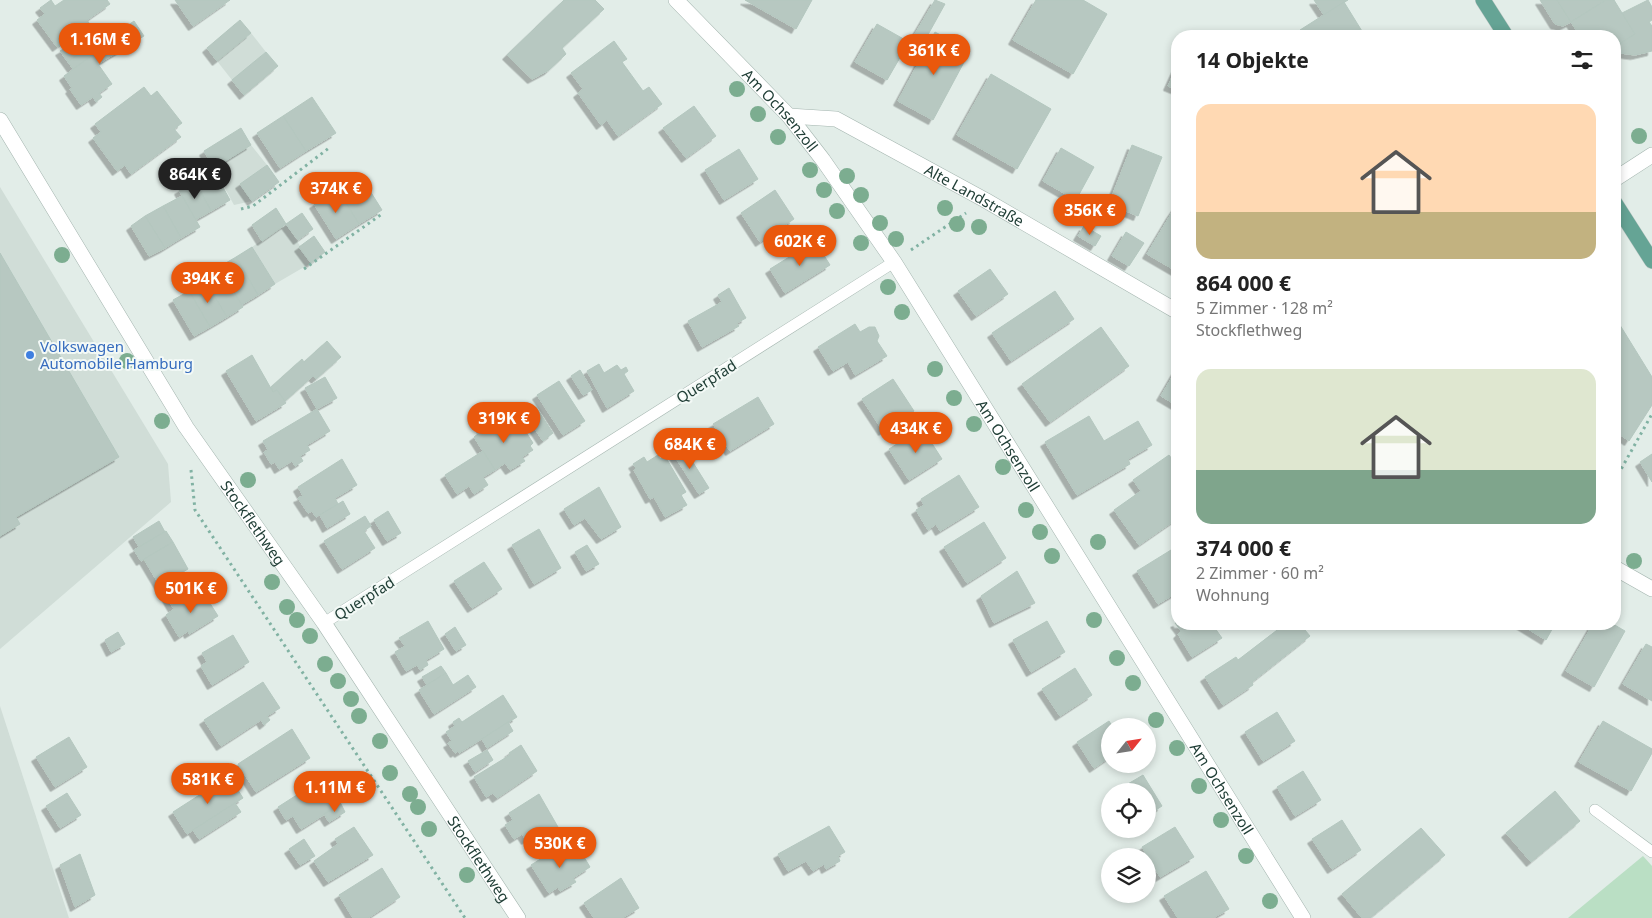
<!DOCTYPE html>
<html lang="de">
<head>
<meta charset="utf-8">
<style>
  body { margin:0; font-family:"Noto Sans",sans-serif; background:#f6f6f6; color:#222; height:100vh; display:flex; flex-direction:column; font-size:19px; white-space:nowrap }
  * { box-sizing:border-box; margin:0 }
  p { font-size:16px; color:#767676 }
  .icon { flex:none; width:28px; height:28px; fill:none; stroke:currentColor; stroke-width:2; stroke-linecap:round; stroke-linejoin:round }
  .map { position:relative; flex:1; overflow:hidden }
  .drawer { position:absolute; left:1171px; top:30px; width:450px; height:600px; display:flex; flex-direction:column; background:#fff; border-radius:20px; box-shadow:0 2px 8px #0003 }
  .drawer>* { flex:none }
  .needle { width:32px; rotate:60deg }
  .buttons { position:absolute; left:1101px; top:718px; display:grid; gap:10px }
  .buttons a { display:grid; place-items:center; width:55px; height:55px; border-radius:50%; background:#fff; box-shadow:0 2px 8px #0003; font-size:25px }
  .price { position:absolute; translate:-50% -42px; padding:0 11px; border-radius:18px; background:#ea580c; color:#fff; font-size:16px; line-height:32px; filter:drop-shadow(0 1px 2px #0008) }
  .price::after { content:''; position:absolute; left:50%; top:30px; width:15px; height:11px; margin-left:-8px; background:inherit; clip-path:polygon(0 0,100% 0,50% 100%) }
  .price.active { background:#222; color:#fff }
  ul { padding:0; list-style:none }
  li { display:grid; align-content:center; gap:10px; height:265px; padding:0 25px }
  li span { display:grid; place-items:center; height:155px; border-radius:15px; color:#555 }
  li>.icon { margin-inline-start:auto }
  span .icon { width:90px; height:90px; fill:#fffc; stroke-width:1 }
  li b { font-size:21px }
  h2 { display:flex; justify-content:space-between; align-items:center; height:60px; padding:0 25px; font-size:21px }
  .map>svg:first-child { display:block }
</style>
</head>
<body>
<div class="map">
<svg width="1652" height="918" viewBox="0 0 1652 918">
  <defs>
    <filter id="shadow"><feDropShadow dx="-4.5" dy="4.5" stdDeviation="0" flood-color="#0004"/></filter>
  </defs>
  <rect width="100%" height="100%" fill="#e2ede8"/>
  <g fill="#d0ddd7">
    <path d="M 251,33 L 266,52 L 232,80 L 217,61 Z"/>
    <path d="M 251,145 L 267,165 L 240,184 L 252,201 L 234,205 L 214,168 Z"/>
    <path d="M 0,187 L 168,464 L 171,502 L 0,649 Z"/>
    <path d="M 286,224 L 311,263 L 275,284 L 252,247 Z"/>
    <path d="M 0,706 L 69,918 L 0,918 Z"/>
  </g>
  <path fill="#badfc4" d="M 1643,856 L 1652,866 L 1652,918 L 1568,918 Z"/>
  <g fill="#b7c8c1" stroke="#b4c7bf" filter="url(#shadow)">
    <path d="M 51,0 L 55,6 L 64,0 L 107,0 L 110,4 L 87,20 L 89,23 L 57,47 L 37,20 L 45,14 L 40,8 Z"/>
    <path d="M 175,0 L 230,0 L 193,26 Z"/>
    <path d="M 564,0 L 595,0 L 604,9 L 562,48 L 566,54 L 549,70 L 532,79 L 507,55 Z"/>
    <path d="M 745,0 L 812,0 L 796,29 Z"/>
    <path d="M 935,0 L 945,4 L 925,40 L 915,34 Z"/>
    <path d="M 1036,0 L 1083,0 L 1107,14 L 1073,74 L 1013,40 Z"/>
    <path d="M 1314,0 L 1348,0 L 1324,15 Z"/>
    <path d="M 1540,0 L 1557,0 L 1571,22 L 1563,26 L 1555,24 Z"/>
    <path d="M 1557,0 L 1606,0 L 1571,22 Z"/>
    <path d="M 1606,0 L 1614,0 L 1635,34 L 1615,47 L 1615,36 L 1580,36 L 1571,22 Z"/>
    <path d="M 1648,0 L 1652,7 L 1652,20 L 1649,22 L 1652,26 L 1652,51 L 1635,55 L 1620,53 L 1616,46 L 1635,34 L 1622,13 Z"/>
    <path d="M 1344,2 L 1365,36 L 1304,36 L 1300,30 Z"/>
    <path d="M 240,20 L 251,33 L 217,61 L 207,48 Z"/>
    <path d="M 134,21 L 144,36 L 98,64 L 112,84 L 99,93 L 102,97 L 96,102 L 93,97 L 81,105 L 70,89 L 72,88 L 64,76 L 91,56 L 88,53 Z"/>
    <path d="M 877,24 L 909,42 L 887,80 L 855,62 Z"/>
    <path d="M 935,32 L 970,51 L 933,120 L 898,101 Z"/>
    <path d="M 84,37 L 89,43 L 84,47 L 86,49 L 68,62 L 60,51 Z"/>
    <path d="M 614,41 L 627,59 L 622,62 L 643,91 L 649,87 L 662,104 L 618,136 L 607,120 L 601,125 L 578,93 L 583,89 L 571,73 Z"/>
    <path d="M 86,49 L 91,56 L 73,69 L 68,62 Z"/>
    <path d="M 266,52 L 278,66 L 244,95 L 232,80 Z"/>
    <path d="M 1178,64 L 1178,90 L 1168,86 Z"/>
    <path d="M 991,74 L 1051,109 L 1017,169 L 957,135 Z"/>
    <path d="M 144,87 L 151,96 L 157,91 L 182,123 L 174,129 L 181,137 L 131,174 L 125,165 L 117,171 L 93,138 L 101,132 L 95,124 Z"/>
    <path d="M 312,97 L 336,133 L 306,151 L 283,116 Z"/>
    <path d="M 694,106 L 716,136 L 686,158 L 663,128 Z"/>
    <path d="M 283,116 L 306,151 L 280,168 L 257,133 Z"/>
    <path d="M 241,128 L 251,145 L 214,168 L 204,151 Z"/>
    <path d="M 1132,145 L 1162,157 L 1138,216 L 1109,204 Z"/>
    <path d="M 1061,148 L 1094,167 L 1076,200 L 1043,181 Z"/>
    <path d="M 739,149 L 758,179 L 724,200 L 705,170 Z"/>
    <path d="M 267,165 L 279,182 L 252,201 L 240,184 Z"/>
    <path d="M 214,171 L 230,200 L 211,211 L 195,181 Z"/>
    <path d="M 360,175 L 382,210 L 359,224 L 337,189 Z"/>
    <path d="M 195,181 L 211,211 L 195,220 L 179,190 Z"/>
    <path d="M 337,189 L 359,224 L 336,239 L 314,204 Z"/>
    <path d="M 775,190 L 794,219 L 760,242 L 741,213 Z"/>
    <path d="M 182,196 L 200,227 L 181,238 L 163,206 Z"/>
    <path d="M 1178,204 L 1178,218 L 1171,214 Z"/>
    <path d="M 163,206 L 181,238 L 165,248 L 145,216 Z"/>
    <path d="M 276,208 L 286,224 L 262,241 L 252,225 Z"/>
    <path d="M 302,213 L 313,229 L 298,240 L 286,224 Z"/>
    <path d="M 1171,214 L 1178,218 L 1178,272 L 1147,254 Z"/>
    <path d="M 145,216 L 165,248 L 149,256 L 131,226 Z"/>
    <path d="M 1084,226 L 1101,236 L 1095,246 L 1078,236 Z"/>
    <path d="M 1126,232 L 1144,243 L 1129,266 L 1112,256 Z"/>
    <path d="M 314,236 L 325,252 L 311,263 L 299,247 Z"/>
    <path d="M 815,241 L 830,265 L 785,293 L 770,269 Z"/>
    <path d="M 252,247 L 275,284 L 258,295 L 236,257 Z"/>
    <path d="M 0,253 L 119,457 L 16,517 L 20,524 L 0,536 Z"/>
    <path d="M 236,257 L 258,295 L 241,305 L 219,267 Z"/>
    <path d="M 990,269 L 1008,294 L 976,316 L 958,291 Z"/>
    <path d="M 221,271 L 243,307 L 227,317 L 205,281 Z"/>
    <path d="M 205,281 L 227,317 L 210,327 L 189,291 Z"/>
    <path d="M 729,288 L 746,318 L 737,323 L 739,326 L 702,347 L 688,321 L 722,302 L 718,295 Z"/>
    <path d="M 189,291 L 210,327 L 194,336 L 173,300 Z"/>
    <path d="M 1055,291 L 1074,319 L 1011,361 L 992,333 Z"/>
    <path d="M 1615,317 L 1652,377 L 1652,405 L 1629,441 L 1615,431 Z"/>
    <path d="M 855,324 L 860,332 L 869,327 L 875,327 L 879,336 L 877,341 L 887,356 L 855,375 L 848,362 L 833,371 L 818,347 Z"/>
    <path d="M 1101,327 L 1129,366 L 1050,422 L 1022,384 Z"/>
    <path d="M 327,341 L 341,357 L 316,379 L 313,376 L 285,401 L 277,390 L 273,392 L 271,387 L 302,359 L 304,362 Z"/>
    <path d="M 252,355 L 273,392 L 277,390 L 286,403 L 256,421 L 226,371 Z"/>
    <path d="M 599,364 L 604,373 L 617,365 L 621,370 L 626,367 L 628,371 L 624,374 L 634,391 L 607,408 L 587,371 Z"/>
    <path d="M 1178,367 L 1178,406 L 1161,396 Z"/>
    <path d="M 580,370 L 592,390 L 583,395 L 571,376 Z"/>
    <path d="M 325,377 L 337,398 L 317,409 L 305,388 Z"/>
    <path d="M 893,379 L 914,411 L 883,431 L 862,399 Z"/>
    <path d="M 559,381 L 585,421 L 563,435 L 537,395 Z"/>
    <path d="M 758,397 L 774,424 L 730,451 L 713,424 Z"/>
    <path d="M 536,407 L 553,433 L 543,441 L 525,414 Z"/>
    <path d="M 317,409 L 330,431 L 307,445 L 310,450 L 300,456 L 303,461 L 295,466 L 292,461 L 279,469 L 275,462 L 271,464 L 264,452 L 268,450 L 263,441 Z"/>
    <path d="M 1089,416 L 1104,441 L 1138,421 L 1152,445 L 1128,459 L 1130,464 L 1077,495 L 1045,442 Z"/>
    <path d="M 495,418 L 503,430 L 514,422 L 516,425 L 520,423 L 533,443 L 530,446 L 533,450 L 522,457 L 525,461 L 510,470 L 505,463 L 495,470 L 474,437 L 483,430 L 481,428 Z"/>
    <path d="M 922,428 L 942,459 L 909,480 L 889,449 Z"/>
    <path d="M 682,445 L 709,488 L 699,494 L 672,452 Z"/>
    <path d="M 483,451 L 495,470 L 483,477 L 488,485 L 474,494 L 469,486 L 457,494 L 445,475 Z"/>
    <path d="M 1652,454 L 1652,482 L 1640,462 Z"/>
    <path d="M 658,455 L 660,459 L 665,456 L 686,492 L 681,495 L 687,505 L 665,517 L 654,497 L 650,499 L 634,470 L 636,468 L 633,464 L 644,457 L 647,462 Z"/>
    <path d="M 1169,455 L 1178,467 L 1178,518 L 1139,545 L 1114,510 L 1141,491 L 1133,480 Z"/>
    <path d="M 342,459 L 357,485 L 335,498 L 338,504 L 316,517 L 312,511 L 308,513 L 298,498 L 303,496 L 298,487 Z"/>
    <path d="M 959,475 L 979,507 L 940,531 L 936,524 L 928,530 L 916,510 L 924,505 L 921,499 Z"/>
    <path d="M 599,487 L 621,527 L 601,539 L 585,518 L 574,525 L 564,509 Z"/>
    <path d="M 343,501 L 350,514 L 327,528 L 320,515 Z"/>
    <path d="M 388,511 L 401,533 L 387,541 L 374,520 Z"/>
    <path d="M 365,516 L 371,526 L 364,531 L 375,548 L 342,569 L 324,541 Z"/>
    <path d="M 159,521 L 165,532 L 139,547 L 133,537 Z"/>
    <path d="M 984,522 L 1006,558 L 967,583 L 944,547 Z"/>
    <path d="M 539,529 L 561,568 L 534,584 L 512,545 Z"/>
    <path d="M 166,531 L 173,542 L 141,561 L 134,550 Z"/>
    <path d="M 173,542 L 188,569 L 160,586 L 144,559 Z"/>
    <path d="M 587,545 L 599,564 L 586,571 L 575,552 Z"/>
    <path d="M 1178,549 L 1178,592 L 1158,604 L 1137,571 L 1171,550 L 1172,552 Z"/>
    <path d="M 484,562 L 502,589 L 472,608 L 454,581 Z"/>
    <path d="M 1017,571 L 1035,603 L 994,623 L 981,596 Z"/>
    <path d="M 195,580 L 200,589 L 172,606 L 167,597 Z"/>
    <path d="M 201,589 L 218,616 L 189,634 L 188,631 L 179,637 L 166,615 L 174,609 L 172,606 Z"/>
    <path d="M 428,621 L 444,649 L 426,660 L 428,665 L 420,670 L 417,665 L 406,671 L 395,652 L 405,646 L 399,638 Z"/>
    <path d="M 1047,621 L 1065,652 L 1031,672 L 1013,640 Z"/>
    <path d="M 1178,622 L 1178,624 L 1212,624 L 1222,638 L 1192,657 L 1178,634 L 1181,631 L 1175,623 Z"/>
    <path d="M 1285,624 L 1300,624 L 1310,636 L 1252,682 L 1253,685 L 1223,705 L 1205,677 L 1236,657 L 1238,660 Z"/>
    <path d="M 1520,624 L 1555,624 L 1546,640 Z"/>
    <path d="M 1593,624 L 1613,624 L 1625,631 L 1594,687 L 1566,671 Z"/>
    <path d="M 455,627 L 466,645 L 456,651 L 445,634 Z"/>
    <path d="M 118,632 L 125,644 L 111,652 L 105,640 Z"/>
    <path d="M 233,635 L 249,662 L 212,685 L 201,666 L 207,662 L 202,653 Z"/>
    <path d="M 1646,644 L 1652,647 L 1652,701 L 1623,684 Z"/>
    <path d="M 441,666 L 446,673 L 427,685 L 422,677 Z"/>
    <path d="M 1075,668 L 1092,695 L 1060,716 L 1042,689 Z"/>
    <path d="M 446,673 L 453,685 L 468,675 L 476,687 L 434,714 L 419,690 Z"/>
    <path d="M 263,682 L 280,708 L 267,716 L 270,720 L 264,725 L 261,720 L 221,746 L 204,720 Z"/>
    <path d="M 503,695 L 517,717 L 459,753 L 458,751 L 455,753 L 448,743 L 452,741 L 446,732 L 455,726 L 453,722 L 459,718 L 462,722 Z"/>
    <path d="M 1277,712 L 1295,741 L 1263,761 L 1245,732 Z"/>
    <path d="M 1109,721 L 1112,726 L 1110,726 L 1110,757 L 1094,768 L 1077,742 Z"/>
    <path d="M 1603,721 L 1652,749 L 1652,753 L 1631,791 L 1579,762 Z"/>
    <path d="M 508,722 L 513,731 L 487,748 L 482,739 Z"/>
    <path d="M 292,729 L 310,758 L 256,792 L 238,764 Z"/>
    <path d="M 69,737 L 87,767 L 55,787 L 36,757 Z"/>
    <path d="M 521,745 L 537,771 L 497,798 L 493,793 L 486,797 L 474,777 L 510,755 L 509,753 Z"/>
    <path d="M 487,750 L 493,760 L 475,772 L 468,761 Z"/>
    <path d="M 1303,771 L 1321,800 L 1295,816 L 1277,787 Z"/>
    <path d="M 1143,775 L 1162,806 L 1148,815 L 1148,791 L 1116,791 Z"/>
    <path d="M 229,776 L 243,798 L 187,834 L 173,812 Z"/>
    <path d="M 324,778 L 341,804 L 301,829 L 293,816 L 286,820 L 278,807 L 303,791 L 300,786 L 306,782 L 309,787 Z"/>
    <path d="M 1555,791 L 1580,821 L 1531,862 L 1506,833 Z"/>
    <path d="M 67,793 L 81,815 L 60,828 L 46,806 Z"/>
    <path d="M 539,794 L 558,827 L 539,839 L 536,833 L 526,840 L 522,834 L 514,839 L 505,825 L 513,820 L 509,813 Z"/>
    <path d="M 235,803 L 241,812 L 199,839 L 193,830 Z"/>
    <path d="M 341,804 L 345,812 L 329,822 L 324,814 Z"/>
    <path d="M 1342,820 L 1361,850 L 1332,869 L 1312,839 Z"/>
    <path d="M 829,826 L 845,852 L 838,856 L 840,861 L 826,869 L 824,864 L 813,871 L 806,861 L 788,871 L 778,854 Z"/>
    <path d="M 354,827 L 373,855 L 328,882 L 314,861 L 338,844 L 335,839 Z"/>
    <path d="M 1175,827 L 1194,857 L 1160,877 L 1142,847 Z"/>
    <path d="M 1421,828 L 1445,855 L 1370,918 L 1362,918 L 1342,894 Z"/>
    <path d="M 304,839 L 315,856 L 300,865 L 289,849 Z"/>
    <path d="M 561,846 L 569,860 L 581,852 L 590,867 L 573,878 L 576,882 L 560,891 L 558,887 L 549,893 L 531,865 Z"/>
    <path d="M 80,854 L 95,895 L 75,907 L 60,865 Z"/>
    <path d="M 382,868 L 400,897 L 368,918 L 353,918 L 339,895 Z"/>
    <path d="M 1206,871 L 1229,909 L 1213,918 L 1178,918 L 1164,896 Z"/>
    <path d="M 621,878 L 639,908 L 622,918 L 594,918 L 584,903 Z"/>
  </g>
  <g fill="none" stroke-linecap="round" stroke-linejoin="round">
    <defs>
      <g id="lane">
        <path d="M 324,623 L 894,262"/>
        <path d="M 1595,810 L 1652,852"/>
      </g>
      <g id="street">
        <path id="s1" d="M 676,0 L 789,116 L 823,160 L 894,262 L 1303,918"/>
        <path id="s2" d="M 789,116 L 836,119 L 985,200 L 1178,312"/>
        <path id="s3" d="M 0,120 L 186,427 L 324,623 L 518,918"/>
        <path d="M 1615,179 L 1652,155"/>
        <path d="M 1615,568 L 1652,589"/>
      </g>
      <g id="primary">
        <path d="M 1483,0 L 1506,36"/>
        <path d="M 1615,203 L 1652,261"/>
      </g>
    </defs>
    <use href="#lane" stroke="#a4b5af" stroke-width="12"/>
    <use href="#street" stroke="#a4b5af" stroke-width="16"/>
    <use href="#primary" stroke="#c1c9c7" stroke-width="16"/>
    <g stroke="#81b2a3" stroke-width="3" stroke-dasharray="2.5 4" stroke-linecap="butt">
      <path d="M 241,209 L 253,206 L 329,148"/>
      <path d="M 911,250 L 966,213"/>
      <path d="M 304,269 L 382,214"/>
      <path d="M 191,470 L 195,510 L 465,918"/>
      <path d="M 1615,480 L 1652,414"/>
    </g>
    <use href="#lane" stroke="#fff" stroke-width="11"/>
    <use href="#street" stroke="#fff" stroke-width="15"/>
    <use href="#primary" stroke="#65a495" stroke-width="15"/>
  </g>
  <g fill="#7cad90">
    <circle cx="737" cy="89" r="8"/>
    <circle cx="758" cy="114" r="8"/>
    <circle cx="1639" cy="136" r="8"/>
    <circle cx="778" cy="137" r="8"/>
    <circle cx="810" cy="170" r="8"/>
    <circle cx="847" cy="176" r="8"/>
    <circle cx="824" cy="190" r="8"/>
    <circle cx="861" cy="195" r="8"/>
    <circle cx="945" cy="208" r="8"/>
    <circle cx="837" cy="211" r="8"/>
    <circle cx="880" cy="223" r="8"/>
    <circle cx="957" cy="224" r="8"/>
    <circle cx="979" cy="227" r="8"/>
    <circle cx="896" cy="239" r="8"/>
    <circle cx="861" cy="243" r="8"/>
    <circle cx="62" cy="255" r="8"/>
    <circle cx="888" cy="287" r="8"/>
    <circle cx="902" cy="312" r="8"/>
    <circle cx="127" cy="361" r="8"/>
    <circle cx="935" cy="369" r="8"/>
    <circle cx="954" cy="398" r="8"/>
    <circle cx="162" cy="421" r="8"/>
    <circle cx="974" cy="424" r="8"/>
    <circle cx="1003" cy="467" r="8"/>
    <circle cx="248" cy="480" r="8"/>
    <circle cx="1026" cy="510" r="8"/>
    <circle cx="1040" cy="532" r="8"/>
    <circle cx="1098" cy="542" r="8"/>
    <circle cx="1052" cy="556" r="8"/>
    <circle cx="1634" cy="561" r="8"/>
    <circle cx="272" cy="582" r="8"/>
    <circle cx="287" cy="607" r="8"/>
    <circle cx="297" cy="620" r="8"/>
    <circle cx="1094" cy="620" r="8"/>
    <circle cx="310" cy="636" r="8"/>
    <circle cx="1117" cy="658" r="8"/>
    <circle cx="325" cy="664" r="8"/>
    <circle cx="338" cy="681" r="8"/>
    <circle cx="1133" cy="683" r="8"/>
    <circle cx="351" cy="699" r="8"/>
    <circle cx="359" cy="716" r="8"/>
    <circle cx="1156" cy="720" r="8"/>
    <circle cx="380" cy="741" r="8"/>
    <circle cx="1177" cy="748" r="8"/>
    <circle cx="390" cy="773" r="8"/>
    <circle cx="1199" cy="786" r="8"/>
    <circle cx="410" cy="794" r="8"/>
    <circle cx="418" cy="807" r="8"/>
    <circle cx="1221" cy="820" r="8"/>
    <circle cx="429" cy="829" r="8"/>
    <circle cx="1246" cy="856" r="8"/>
    <circle cx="467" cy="875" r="8"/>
    <circle cx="1270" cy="901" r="8"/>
  </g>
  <circle fill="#3f7fe0" stroke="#f3f9f6" stroke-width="2" cx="30" cy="355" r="5"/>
  <g text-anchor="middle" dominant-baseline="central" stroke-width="4" stroke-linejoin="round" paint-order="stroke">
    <g font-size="15" fill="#213f37" stroke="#f3f9f6">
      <text stroke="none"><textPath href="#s1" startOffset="152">Am Ochsenzoll</textPath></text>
      <text stroke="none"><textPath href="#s2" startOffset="205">Alte Landstraße</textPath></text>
      <text transform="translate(706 381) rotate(-32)">Querpfad</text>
      <text stroke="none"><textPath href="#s1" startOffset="558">Am Ochsenzoll</textPath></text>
      <text stroke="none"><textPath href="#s3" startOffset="476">Stockflethweg</textPath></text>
      <text transform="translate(364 598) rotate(-32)">Querpfad</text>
      <text stroke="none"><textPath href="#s1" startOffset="962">Am Ochsenzoll</textPath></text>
      <text stroke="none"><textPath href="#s3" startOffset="881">Stockflethweg</textPath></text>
    </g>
    <g font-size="15" fill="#366cbe" stroke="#f3f9f6" text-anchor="start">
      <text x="40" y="346">Volkswagen<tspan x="40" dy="17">Automobile Hamburg</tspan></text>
    </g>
  </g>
</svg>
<div class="buttons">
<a><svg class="needle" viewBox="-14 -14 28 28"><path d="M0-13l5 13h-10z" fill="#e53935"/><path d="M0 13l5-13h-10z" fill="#767676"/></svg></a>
<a><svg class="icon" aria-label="locate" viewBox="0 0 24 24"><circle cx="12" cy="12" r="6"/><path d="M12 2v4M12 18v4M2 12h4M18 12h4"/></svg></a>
<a><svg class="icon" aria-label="layers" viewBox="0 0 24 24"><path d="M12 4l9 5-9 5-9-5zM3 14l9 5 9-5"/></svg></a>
</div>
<b class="price" style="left:100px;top:65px">1.16M €</b>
<b class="price" style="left:934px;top:76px">361K €</b>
<b class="price active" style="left:195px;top:200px">864K €</b>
<b class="price" style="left:336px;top:214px">374K €</b>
<b class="price" style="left:1090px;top:236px">356K €</b>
<b class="price" style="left:800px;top:267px">602K €</b>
<b class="price" style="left:208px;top:304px">394K €</b>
<b class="price" style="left:504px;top:444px">319K €</b>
<b class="price" style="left:916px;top:454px">434K €</b>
<b class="price" style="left:690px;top:470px">684K €</b>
<b class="price" style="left:191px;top:614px">501K €</b>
<b class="price" style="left:208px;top:805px">581K €</b>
<b class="price" style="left:335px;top:813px">1.11M €</b>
<b class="price" style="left:560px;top:869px">530K €</b>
<section class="drawer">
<h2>14 Objekte<svg class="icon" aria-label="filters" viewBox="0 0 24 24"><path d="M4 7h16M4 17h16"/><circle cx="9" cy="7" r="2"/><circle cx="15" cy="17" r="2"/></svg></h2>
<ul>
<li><span style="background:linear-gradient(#ffd9b3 70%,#c2b280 0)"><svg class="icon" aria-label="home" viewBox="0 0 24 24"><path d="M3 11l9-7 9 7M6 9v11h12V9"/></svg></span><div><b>864 000 €</b><p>5 Zimmer · 128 m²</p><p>Stockflethweg</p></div></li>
<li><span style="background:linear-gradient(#dfe7d0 65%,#7fa58c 0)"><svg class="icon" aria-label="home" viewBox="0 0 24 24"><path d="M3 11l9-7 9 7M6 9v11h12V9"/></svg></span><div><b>374 000 €</b><p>2 Zimmer · 60 m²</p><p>Wohnung</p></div></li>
</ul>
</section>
</div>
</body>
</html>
